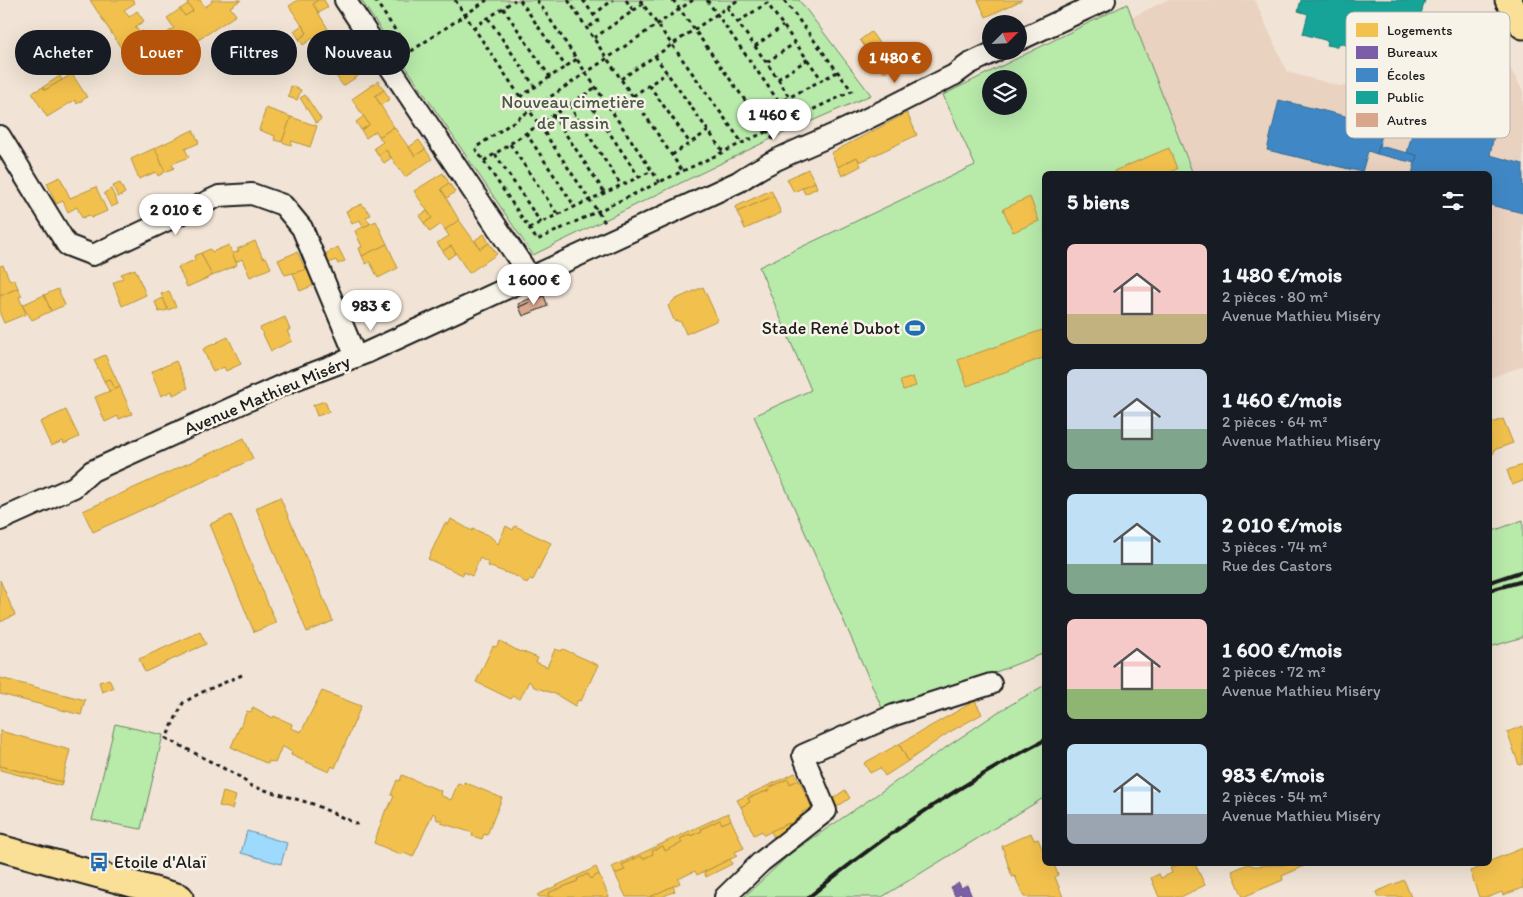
<!DOCTYPE html>
<html lang="fr">
<head>
<meta charset="utf-8">
<style>
  body { margin:0; font-family:Itim,sans-serif; background:#20242c; color:#f1f3f6; height:100vh; display:flex; flex-direction:column; font-size:19px; white-space:nowrap }
  * { box-sizing:border-box; margin:0 }
  p { font-size:16px; color:#9ea1a6 }
  .icon { flex:none; width:28px; height:28px; fill:none; stroke:currentColor; stroke-width:2; stroke-linecap:round; stroke-linejoin:round }
  .map { position:relative; flex:1; overflow:hidden }
  .sheet { position:absolute; left:1042px; top:171px; width:450px; height:695px; display:flex; flex-direction:column; background:#171b24; border-radius:8px; box-shadow:0 5px 20px #0002 }
  .sheet>* { flex:none }
  .guide { position:absolute; left:15px; top:30px; width:475px; height:45px; display:flex; gap:10px }
  .needle { width:32px; rotate:66deg }
  .fabs { position:absolute; left:982px; top:15px; display:grid; gap:10px }
  .fabs a { display:grid; place-items:center; width:45px; height:45px; border-radius:50%; background:#171b24; box-shadow:0 5px 20px #0002; font-size:25px }
  .price { position:absolute; translate:-50% -42px; padding:0 11px; border-radius:18px; background:#fff; color:#222; font-size:16px; line-height:32px; filter:drop-shadow(0 1px 2px #0008) }
  .price::after { content:''; position:absolute; left:50%; top:30px; width:15px; height:11px; margin-left:-8px; background:inherit; clip-path:polygon(0 0,100% 0,50% 100%) }
  .price.current { background:#b45309; color:#fff }
  ul { padding:0; list-style:none }
  li { display:flex; align-items:center; gap:15px; height:125px; padding:0 25px }
  li span { display:grid; place-items:center; flex:none; width:140px; height:100px; border-radius:8px; color:#555 }
  li>.icon { margin-inline-start:auto }
  span .icon { width:60px; height:60px; fill:#fffc; stroke-width:1 }
  li b { font-size:21px }
  h2 { display:flex; justify-content:space-between; align-items:center; height:60px; padding:0 25px; font-size:21px }
  .tag { padding:0 18px; border-radius:22px; background:#171b24; box-shadow:0 5px 20px #0002; font-size:18px; line-height:45px }
  .tag.current { background:#b45309; color:#fff }
  .map>svg:first-child { display:block }
</style>
</head>
<body>
<div class="map">
<svg width="1523" height="897" viewBox="0 0 1523 897">
  <rect width="100%" height="100%" fill="#f1e4d6"/>
  <filter id="ink" filterUnits="userSpaceOnUse"><feTurbulence type="fractalNoise" baseFrequency=".02" numOctaves="2"/><feDisplacementMap in="SourceGraphic" scale="10" xChannelSelector="R" yChannelSelector="G"/><feConvolveMatrix kernelMatrix="1 2 1 2 8 2 1 2 1" color-interpolation-filters="sRGB"/></filter>
  <g filter="url(#ink)">
    <path fill="#ead2c0" d="M 1167,0 L 1255,0 L 1287,72 L 1340,86 L 1356,84 L 1409,61 L 1413,48 L 1429,53 L 1473,33 L 1479,45 L 1487,41 L 1502,70 L 1509,66 L 1523,91 L 1523,366 L 1490,378 L 1490,174 L 1193,174 L 1132,17 Z"/>
    <g fill="#b8eaaa" stroke="#6a8363" fill-rule="evenodd">
      <path d="M 361,0 L 799,0 L 871,95 L 773,138 L 533,255 Z"/>
      <path d="M 1127,4 L 1193,174 L 1045,174 L 1045,653 L 885,715 L 754,416 L 811,390 L 759,267 L 975,165 L 943,95 ZM 991,79 L 1019,79 L 1019,106 L 991,106 Z"/>
      <path d="M 1523,520 L 1523,637 L 1490,647 L 1490,532 Z"/>
      <path d="M 1045,685 L 1045,797 L 882,897 L 744,897 L 791,853 L 998,712 Z"/>
      <path d="M 115,724 L 163,735 L 141,829 L 92,820 Z"/>
    </g>
    <path fill="#9ddafe" stroke="#698ea4" d="M 247,831 L 287,843 L 281,864 L 241,853 Z"/>
    <g fill="#f2c14e" stroke="#b2903f">
      <path d="M 90,0 L 133,0 L 135,3 L 124,10 L 129,17 L 137,11 L 144,21 L 135,27 L 140,33 L 143,31 L 158,54 L 151,59 L 147,55 L 132,65 Z"/>
      <path d="M 191,0 L 200,0 L 205,7 L 212,2 L 211,0 L 241,0 L 230,7 L 236,15 L 180,52 L 167,33 L 174,28 L 167,18 L 180,9 L 185,16 L 193,11 L 187,3 Z"/>
      <path d="M 298,0 L 318,0 L 313,4 L 331,34 L 317,44 L 313,38 L 303,45 L 299,39 L 307,33 L 289,6 Z"/>
      <path d="M 318,0 L 324,0 L 328,7 L 319,13 L 313,4 Z"/>
      <path d="M 978,0 L 1022,0 L 986,17 Z"/>
      <path d="M 188,4 L 193,11 L 185,16 L 180,9 Z"/>
      <path d="M 302,25 L 307,33 L 299,39 L 294,31 Z"/>
      <path d="M 871,32 L 882,47 L 871,55 L 860,40 Z"/>
      <path d="M 331,34 L 339,46 L 341,44 L 353,62 L 362,56 L 370,68 L 343,86 L 324,58 L 315,64 L 310,56 L 320,49 L 317,44 Z"/>
      <path d="M 356,47 L 362,56 L 353,62 L 347,53 Z"/>
      <path d="M 882,53 L 892,67 L 884,73 L 874,58 Z"/>
      <path d="M 324,58 L 329,65 L 320,71 L 315,64 Z"/>
      <path d="M 72,74 L 87,97 L 77,104 L 75,100 L 47,117 L 32,93 L 43,87 L 45,90 Z"/>
      <path d="M 60,76 L 62,80 L 45,90 L 43,87 Z"/>
      <path d="M 378,81 L 384,90 L 375,96 L 394,127 L 379,137 L 376,131 L 366,138 L 361,130 L 369,125 L 352,99 Z"/>
      <path d="M 291,86 L 301,90 L 297,100 L 288,97 Z"/>
      <path d="M 384,90 L 390,99 L 381,105 L 375,96 Z"/>
      <path d="M 305,95 L 321,119 L 316,123 L 300,98 Z"/>
      <path d="M 266,108 L 291,117 L 282,142 L 274,140 L 275,136 L 259,130 Z"/>
      <path d="M 907,113 L 917,135 L 860,162 L 857,157 L 838,167 L 831,153 Z"/>
      <path d="M 364,116 L 369,125 L 361,130 L 356,122 Z"/>
      <path d="M 291,117 L 317,126 L 310,147 L 292,141 L 291,145 L 282,142 Z"/>
      <path d="M 394,127 L 415,156 L 425,149 L 432,159 L 405,177 L 386,150 L 378,155 L 374,148 L 383,142 L 379,137 Z"/>
      <path d="M 193,130 L 199,143 L 185,149 L 189,157 L 172,164 L 174,168 L 165,172 L 155,148 Z"/>
      <path d="M 419,140 L 425,149 L 415,156 L 409,147 Z"/>
      <path d="M 155,148 L 165,172 L 158,176 L 156,172 L 139,179 L 131,159 Z"/>
      <path d="M 1169,148 L 1177,169 L 1165,174 L 1115,174 L 1114,171 Z"/>
      <path d="M 386,150 L 391,158 L 384,163 L 378,155 Z"/>
      <path d="M 857,157 L 861,166 L 842,176 L 838,167 Z"/>
      <path d="M 808,169 L 815,182 L 794,192 L 787,179 Z"/>
      <path d="M 443,173 L 449,183 L 441,189 L 459,220 L 445,230 L 441,224 L 430,232 L 424,223 L 432,218 L 414,191 Z"/>
      <path d="M 60,177 L 70,198 L 96,187 L 107,211 L 91,218 L 89,215 L 82,218 L 77,207 L 68,212 L 63,201 L 56,204 L 47,183 Z"/>
      <path d="M 815,182 L 817,188 L 805,194 L 802,188 Z"/>
      <path d="M 120,183 L 125,193 L 118,197 L 113,186 Z"/>
      <path d="M 449,183 L 455,192 L 447,198 L 441,189 Z"/>
      <path d="M 111,189 L 118,204 L 111,207 L 104,193 Z"/>
      <path d="M 771,190 L 774,196 L 737,212 L 735,207 Z"/>
      <path d="M 774,196 L 781,213 L 745,229 L 737,212 Z"/>
      <path d="M 1030,197 L 1039,221 L 1013,232 L 1003,209 Z"/>
      <path d="M 362,204 L 371,215 L 366,217 L 370,224 L 363,227 L 360,220 L 352,224 L 346,211 Z"/>
      <path d="M 427,211 L 432,218 L 424,223 L 419,216 Z"/>
      <path d="M 459,220 L 480,249 L 489,243 L 497,254 L 469,273 L 451,246 L 443,251 L 437,243 L 449,236 L 445,230 Z"/>
      <path d="M 376,221 L 387,244 L 362,256 L 359,248 L 362,247 L 355,231 Z"/>
      <path d="M 484,234 L 489,243 L 480,249 L 475,240 Z"/>
      <path d="M 255,241 L 263,258 L 266,257 L 271,268 L 250,277 L 242,259 L 236,262 L 232,254 L 239,251 L 237,249 Z"/>
      <path d="M 387,244 L 398,268 L 378,278 L 370,262 L 366,264 L 362,256 Z"/>
      <path d="M 229,245 L 237,265 L 212,276 L 201,253 L 210,249 L 212,252 Z"/>
      <path d="M 451,246 L 456,253 L 448,259 L 443,251 Z"/>
      <path d="M 338,247 L 345,261 L 338,264 L 336,260 L 329,263 L 325,254 Z"/>
      <path d="M 297,252 L 306,270 L 285,275 L 278,260 Z"/>
      <path d="M 201,253 L 212,276 L 187,287 L 178,267 L 195,260 L 194,256 Z"/>
      <path d="M 3,265 L 10,281 L 14,279 L 18,288 L 0,296 L 0,266 Z"/>
      <path d="M 135,269 L 146,295 L 122,306 L 113,283 L 123,278 L 121,274 Z"/>
      <path d="M 308,269 L 314,285 L 300,291 L 293,273 Z"/>
      <path d="M 703,287 L 718,320 L 686,334 L 681,322 L 674,320 L 668,306 L 674,300 Z"/>
      <path d="M 18,288 L 22,296 L 19,297 L 26,314 L 4,323 L 0,314 L 0,296 Z"/>
      <path d="M 58,289 L 65,305 L 51,311 L 44,295 Z"/>
      <path d="M 169,291 L 176,307 L 168,310 L 161,294 Z"/>
      <path d="M 44,295 L 51,311 L 32,320 L 22,305 Z"/>
      <path d="M 163,298 L 168,310 L 159,312 L 155,302 Z"/>
      <path d="M 285,317 L 290,330 L 287,331 L 292,341 L 271,351 L 260,328 Z"/>
      <path d="M 1045,329 L 1045,357 L 967,386 L 958,360 Z"/>
      <path d="M 228,337 L 241,364 L 226,371 L 224,367 L 213,372 L 203,349 Z"/>
      <path d="M 105,355 L 120,387 L 115,389 L 110,379 L 104,381 L 94,360 Z"/>
      <path d="M 176,361 L 188,388 L 173,395 L 172,391 L 161,396 L 151,372 Z"/>
      <path d="M 913,377 L 916,386 L 903,390 L 900,381 Z"/>
      <path d="M 110,379 L 115,389 L 109,391 L 104,381 Z"/>
      <path d="M 120,387 L 132,414 L 119,419 L 118,416 L 105,422 L 95,397 Z"/>
      <path d="M 325,401 L 329,412 L 317,416 L 313,405 Z"/>
      <path d="M 66,410 L 79,437 L 64,444 L 63,441 L 51,446 L 40,422 Z"/>
      <path d="M 1503,419 L 1513,443 L 1494,450 L 1494,453 L 1490,455 L 1490,424 Z"/>
      <path d="M 244,438 L 253,459 L 93,532 L 83,511 Z"/>
      <path d="M 1523,465 L 1523,481 L 1512,485 L 1507,470 Z"/>
      <path d="M 280,497 L 333,621 L 307,632 L 256,508 Z"/>
      <path d="M 231,515 L 276,623 L 254,632 L 210,524 Z"/>
      <path d="M 451,519 L 472,531 L 473,529 L 490,536 L 498,544 L 506,526 L 513,530 L 515,526 L 551,543 L 533,580 L 530,579 L 527,584 L 518,577 L 488,566 L 489,563 L 480,558 L 472,576 L 464,572 L 463,575 L 428,559 L 445,523 L 448,525 Z"/>
      <path d="M 0,580 L 15,615 L 0,622 Z"/>
      <path d="M 200,632 L 206,644 L 145,672 L 139,659 Z"/>
      <path d="M 500,641 L 520,652 L 521,651 L 538,658 L 536,662 L 547,667 L 555,649 L 561,651 L 563,649 L 598,665 L 581,701 L 578,700 L 575,706 L 555,694 L 534,687 L 529,681 L 520,699 L 513,696 L 511,699 L 476,682 L 493,646 L 496,647 Z"/>
      <path d="M 0,678 L 85,700 L 81,715 L 0,694 Z"/>
      <path d="M 109,679 L 113,688 L 102,692 L 99,682 Z"/>
      <path d="M 322,691 L 361,706 L 335,768 L 332,766 L 329,772 L 291,755 L 292,752 L 282,746 L 275,763 L 269,761 L 268,764 L 231,747 L 247,711 L 251,712 L 253,707 L 273,718 L 274,716 L 292,724 L 291,728 L 301,732 Z"/>
      <path d="M 975,701 L 982,714 L 948,733 L 908,761 L 899,744 Z"/>
      <path d="M 1523,726 L 1523,764 L 1519,765 L 1507,732 Z"/>
      <path d="M 0,731 L 70,750 L 62,782 L 0,766 Z"/>
      <path d="M 899,744 L 908,761 L 885,776 L 880,768 L 870,773 L 864,763 Z"/>
      <path d="M 0,766 L 62,782 L 61,786 L 0,770 Z"/>
      <path d="M 795,773 L 799,780 L 790,784 L 788,779 L 769,788 L 770,790 L 748,798 L 750,802 L 741,807 L 737,800 Z"/>
      <path d="M 402,775 L 441,791 L 440,795 L 451,800 L 458,783 L 464,785 L 464,782 L 502,798 L 487,835 L 484,834 L 482,839 L 472,836 L 473,833 L 441,823 L 443,820 L 437,820 L 436,815 L 433,813 L 413,857 L 404,853 L 402,855 L 374,843 L 386,809 L 388,809 L 394,796 L 391,795 L 397,780 L 400,781 Z"/>
      <path d="M 788,779 L 790,784 L 799,780 L 812,808 L 802,812 L 803,814 L 790,825 L 789,823 L 764,835 L 762,831 L 754,835 L 741,807 L 750,802 L 748,798 L 770,790 L 769,788 Z"/>
      <path d="M 845,790 L 850,798 L 837,807 L 832,799 Z"/>
      <path d="M 223,792 L 236,796 L 232,809 L 219,806 Z"/>
      <path d="M 728,813 L 731,820 L 722,824 L 720,820 L 701,829 L 702,831 L 691,836 L 690,834 L 680,839 L 682,843 L 665,851 L 663,846 L 652,851 L 653,854 L 643,859 L 641,856 L 622,865 L 625,870 L 615,874 L 612,867 Z"/>
      <path d="M 720,820 L 722,824 L 731,820 L 744,848 L 735,852 L 737,856 L 697,875 L 695,871 L 678,879 L 680,883 L 650,897 L 626,897 L 615,874 L 625,870 L 622,865 L 641,856 L 643,859 L 653,854 L 652,851 L 663,846 L 665,851 L 682,843 L 680,839 L 690,834 L 691,836 L 702,831 L 701,829 Z"/>
      <path d="M 789,823 L 790,825 L 774,838 L 771,831 Z"/>
      <path d="M 1031,833 L 1034,840 L 1038,839 L 1045,855 L 1045,864 L 1054,864 L 1058,875 L 1055,877 L 1063,897 L 1024,897 L 1015,876 L 1012,877 L 1002,846 Z"/>
      <path d="M 1523,848 L 1523,888 L 1503,895 L 1502,892 L 1489,897 L 1479,897 L 1470,871 L 1482,867 L 1481,864 L 1490,864 L 1490,861 Z"/>
      <path d="M 730,859 L 732,864 L 706,877 L 704,872 Z"/>
      <path d="M 1181,864 L 1195,864 L 1205,885 L 1181,897 L 1159,897 L 1151,878 L 1159,874 L 1161,878 L 1172,873 L 1170,868 Z"/>
      <path d="M 1248,864 L 1255,866 L 1309,864 L 1282,876 L 1283,880 L 1243,897 L 1232,871 Z"/>
      <path d="M 596,867 L 599,874 L 590,879 L 588,874 L 577,879 L 578,881 L 548,893 L 549,897 L 539,897 L 537,895 Z"/>
      <path d="M 588,874 L 590,879 L 599,874 L 609,897 L 549,897 L 548,893 L 578,881 L 577,879 Z"/>
      <path d="M 1404,880 L 1411,897 L 1378,897 L 1376,892 Z"/>
      <path d="M 673,886 L 675,891 L 662,897 L 650,897 Z"/>
    </g>
    <path fill="#7b5ea7" stroke="#5e4a7d" d="M 959,883 L 961,888 L 967,885 L 972,897 L 959,897 L 963,896 L 961,893 L 955,896 L 951,887 Z"/>
    <g fill="#3f88c5" stroke="#346892">
      <path d="M 1395,87 L 1489,113 L 1485,132 L 1494,135 L 1490,155 L 1523,164 L 1523,213 L 1490,205 L 1490,174 L 1412,174 L 1417,155 L 1407,153 L 1412,134 L 1384,127 L 1377,154 L 1368,151 L 1362,172 L 1267,150 L 1279,100 L 1374,123 L 1381,100 L 1391,103 Z"/>
      <path d="M 1379,146 L 1417,155 L 1415,163 L 1377,154 Z"/>
    </g>
    <path fill="#17a398" stroke="#187a73" d="M 1301,0 L 1425,0 L 1413,42 L 1402,39 L 1396,65 L 1366,57 L 1367,51 L 1339,43 L 1338,47 L 1327,45 L 1328,41 L 1303,34 L 1308,14 L 1298,11 Z"/>
    <g fill="#d9a88c" stroke="#1c1c1c">
      <path d="M 542,293 L 544,296 L 519,307 L 518,304 Z"/>
      <path d="M 544,296 L 548,306 L 523,316 L 519,307 Z"/>
    </g>
    <g fill="none" stroke-linecap="round" stroke-linejoin="round">
      <defs>
        <g id="minor">
          <path d="M 345,0 L 523,266 L 529,279"/>
          <path d="M 1019,40 L 1105,0"/>
          <path d="M 0,136 L 67,245 L 93,255 L 219,196 L 252,194 L 283,205 L 302,228 L 356,357"/>
          <path d="M 0,520 L 74,487 L 92,471 L 289,382 L 366,353 L 738,182 C 767,162 798,150 830,136 C 872,118 913,95 954,75 L 969,64 L 996,51"/>
          <path d="M 725,897 L 761,862 L 826,811 L 803,755 L 894,715 L 991,684"/>
        </g>
        <g id="major">
          <path d="M 1508,0 L 1523,26"/>
          <path d="M 0,848 L 180,897"/>
        </g>
      </defs>
      <use href="#minor" stroke="#1c1c1c" stroke-width="24"/>
      <use href="#major" stroke="#1c1c1c" stroke-width="29"/>
      <g stroke="#1c1c1c" stroke-width="3" stroke-dasharray="4 4" stroke-linecap="butt">
        <path d="M 182,0 L 183,1"/>
        <path d="M 375,0 L 410,52 L 487,0"/>
        <path d="M 455,0 L 606,224"/>
        <path d="M 520,0 L 566,67"/>
        <path d="M 537,0 L 660,183"/>
        <path d="M 568,0 L 683,172"/>
        <path d="M 583,0 L 598,21 L 587,28"/>
        <path d="M 626,0 L 633,10"/>
        <path d="M 640,0 L 743,144"/>
        <path d="M 673,0 L 775,142"/>
        <path d="M 693,0 L 475,148 L 537,240 L 852,91 L 784,0"/>
        <path d="M 707,0 L 779,102"/>
        <path d="M 727,7 L 778,79 L 789,97"/>
        <path d="M 503,8 L 550,77"/>
        <path d="M 593,15 L 613,0"/>
        <path d="M 488,18 L 535,87"/>
        <path d="M 738,22 L 767,3 L 822,80"/>
        <path d="M 473,28 L 515,0"/>
        <path d="M 594,38 L 643,4"/>
        <path d="M 755,46 L 783,26"/>
        <path d="M 655,56 L 724,153"/>
        <path d="M 767,62 L 795,43"/>
        <path d="M 621,79 L 738,0"/>
        <path d="M 778,79 L 808,59"/>
        <path d="M 649,85 L 690,143"/>
        <path d="M 584,95 L 639,177"/>
        <path d="M 633,96 L 667,73"/>
        <path d="M 520,97 L 577,59"/>
        <path d="M 569,105 L 621,185"/>
        <path d="M 553,115 L 605,193"/>
        <path d="M 756,115 L 837,72"/>
        <path d="M 526,133 L 575,207"/>
        <path d="M 510,144 L 558,215"/>
        <path d="M 495,154 L 541,223"/>
        <path d="M 672,155 L 708,131"/>
        <path d="M 484,161 L 596,87"/>
        <path d="M 529,228 L 652,171"/>
        <path d="M 242,675 L 200,693 L 183,703 L 166,738 L 240,777 L 251,786 L 313,804 L 359,825"/>
      </g>
      <use href="#minor" stroke="#f7f3e8" stroke-width="20"/>
      <use href="#major" stroke="#fadf96" stroke-width="25"/>
      <g stroke="#1c1c1c" stroke-width="4">
        <path d="M 1490,582 L 1523,571"/>
        <path d="M 1490,590 L 1523,581"/>
        <path d="M 809,897 C 882,836 961,784 1045,740"/>
      </g>
    </g>
  </g>
  <defs>
    <symbol id="stadium-bare" viewBox="-9 -9 18 18"><path d="M0-5a6.5 5 0 1 0 0 10a6.5 5 0 1 0 0-10ZM-3.5-1.8h7v3.6h-7Z" fill="#1f6fb2" stroke="#f7f3e8" stroke-width="2.5" paint-order="stroke"/></symbol>
    <symbol id="bus-bare" viewBox="-9 -9 18 18"><path d="M-5-6H5V4H4V6H2V4H-2V6H-4V4H-5ZM-3.5-4V0h7V-4ZM-3.5 1.2v1.5H-2V1.2ZM2 1.2v1.5H3.5V1.2Z" fill="#1f6fb2" stroke="#f7f3e8" stroke-width="2.5" paint-order="stroke"/></symbol>
  </defs>
  <g fill-rule="evenodd">
    <use href="#stadium-bare" x="901" y="314" width="28" height="28"/>
    <use href="#bus-bare" x="85" y="848" width="28" height="28"/>
  </g>
  <g text-anchor="middle" dominant-baseline="central" stroke-width="5" stroke-linejoin="round" paint-order="stroke">
    <g font-size="18" fill="#4b5a47" stroke="#f7f3e8">
      <text x="573" y="102">Nouveau cimetière<tspan x="573" dy="21">de Tassin</tspan></text>
    </g>
    <g font-size="18" fill="#1c1c1c" stroke="#f7f3e8" text-anchor="end">
      <text x="900" y="328">Stade René Dubot</text>
      <text x="114" y="862" text-anchor="start">Etoile d'Alaï</text>
    </g>
    <g font-size="18" fill="#1c1c1c" stroke="#f7f3e8">
      <text transform="translate(267 395) rotate(-23)">Avenue Mathieu Miséry</text>
    </g>
  </g>
  <rect x="1346" y="12" width="164" height="126" rx="8" fill="#f7f3e8" stroke="#b5b2ab" stroke-width="1"/>
  <rect x="1356" y="23" width="22" height="14" fill="#f2c14e"/>
  <rect x="1356" y="46" width="22" height="13" fill="#7b5ea7"/>
  <rect x="1356" y="68" width="22" height="14" fill="#3f88c5"/>
  <rect x="1356" y="91" width="22" height="13" fill="#17a398"/>
  <rect x="1356" y="113" width="22" height="14" fill="#d9a88c"/>
  <g font-size="14" fill="#1c1c1c">
    <text x="1387" y="35">Logements</text>
    <text x="1387" y="57">Bureaux</text>
    <text x="1387" y="80">Écoles</text>
    <text x="1387" y="102">Public</text>
    <text x="1387" y="125">Autres</text>
  </g>
</svg>
<div class="fabs">
<a><svg class="needle" viewBox="-14 -14 28 28"><path d="M0-13l5 13h-10z" fill="#e53935"/><path d="M0 13l5-13h-10z" fill="#9ea1a6"/></svg></a>
<a><svg class="icon" aria-label="layers" viewBox="0 0 24 24"><path d="M12 4l9 5-9 5-9-5zM3 14l9 5 9-5"/></svg></a>
</div>
<b class="price current" style="left:895px;top:84px">1 480 €</b>
<b class="price" style="left:774px;top:141px">1 460 €</b>
<b class="price" style="left:176px;top:236px">2 010 €</b>
<b class="price" style="left:534px;top:306px">1 600 €</b>
<b class="price" style="left:371px;top:332px">983 €</b>
<div class="guide">
<a class="tag">Acheter</a>
<a class="tag current">Louer</a>
<a class="tag">Filtres</a>
<a class="tag">Nouveau</a>
</div>
<section class="sheet">
<h2>5 biens<svg class="icon" aria-label="filters" viewBox="0 0 24 24"><path d="M4 7h16M4 17h16"/><circle cx="9" cy="7" r="2"/><circle cx="15" cy="17" r="2"/></svg></h2>
<ul>
<li><span style="background:linear-gradient(#f6c9c9 70%,#c2b280 0)"><svg class="icon" aria-label="home" viewBox="0 0 24 24"><path d="M3 11l9-7 9 7M6 9v11h12V9"/></svg></span><div><b>1 480 €/mois</b><p>2 pièces · 80 m²</p><p>Avenue Mathieu Miséry</p></div></li>
<li><span style="background:linear-gradient(#c9d6e8 60%,#7fa58c 0)"><svg class="icon" aria-label="home" viewBox="0 0 24 24"><path d="M3 11l9-7 9 7M6 9v11h12V9"/></svg></span><div><b>1 460 €/mois</b><p>2 pièces · 64 m²</p><p>Avenue Mathieu Miséry</p></div></li>
<li><span style="background:linear-gradient(#bfe0f5 70%,#7fa58c 0)"><svg class="icon" aria-label="home" viewBox="0 0 24 24"><path d="M3 11l9-7 9 7M6 9v11h12V9"/></svg></span><div><b>2 010 €/mois</b><p>3 pièces · 74 m²</p><p>Rue des Castors</p></div></li>
<li><span style="background:linear-gradient(#f6c9c9 70%,#8fb573 0)"><svg class="icon" aria-label="home" viewBox="0 0 24 24"><path d="M3 11l9-7 9 7M6 9v11h12V9"/></svg></span><div><b>1 600 €/mois</b><p>2 pièces · 72 m²</p><p>Avenue Mathieu Miséry</p></div></li>
<li><span style="background:linear-gradient(#bfe0f5 70%,#9aa5b1 0)"><svg class="icon" aria-label="home" viewBox="0 0 24 24"><path d="M3 11l9-7 9 7M6 9v11h12V9"/></svg></span><div><b>983 €/mois</b><p>2 pièces · 54 m²</p><p>Avenue Mathieu Miséry</p></div></li>
</ul>
</section>
</div>
</body>
</html>
